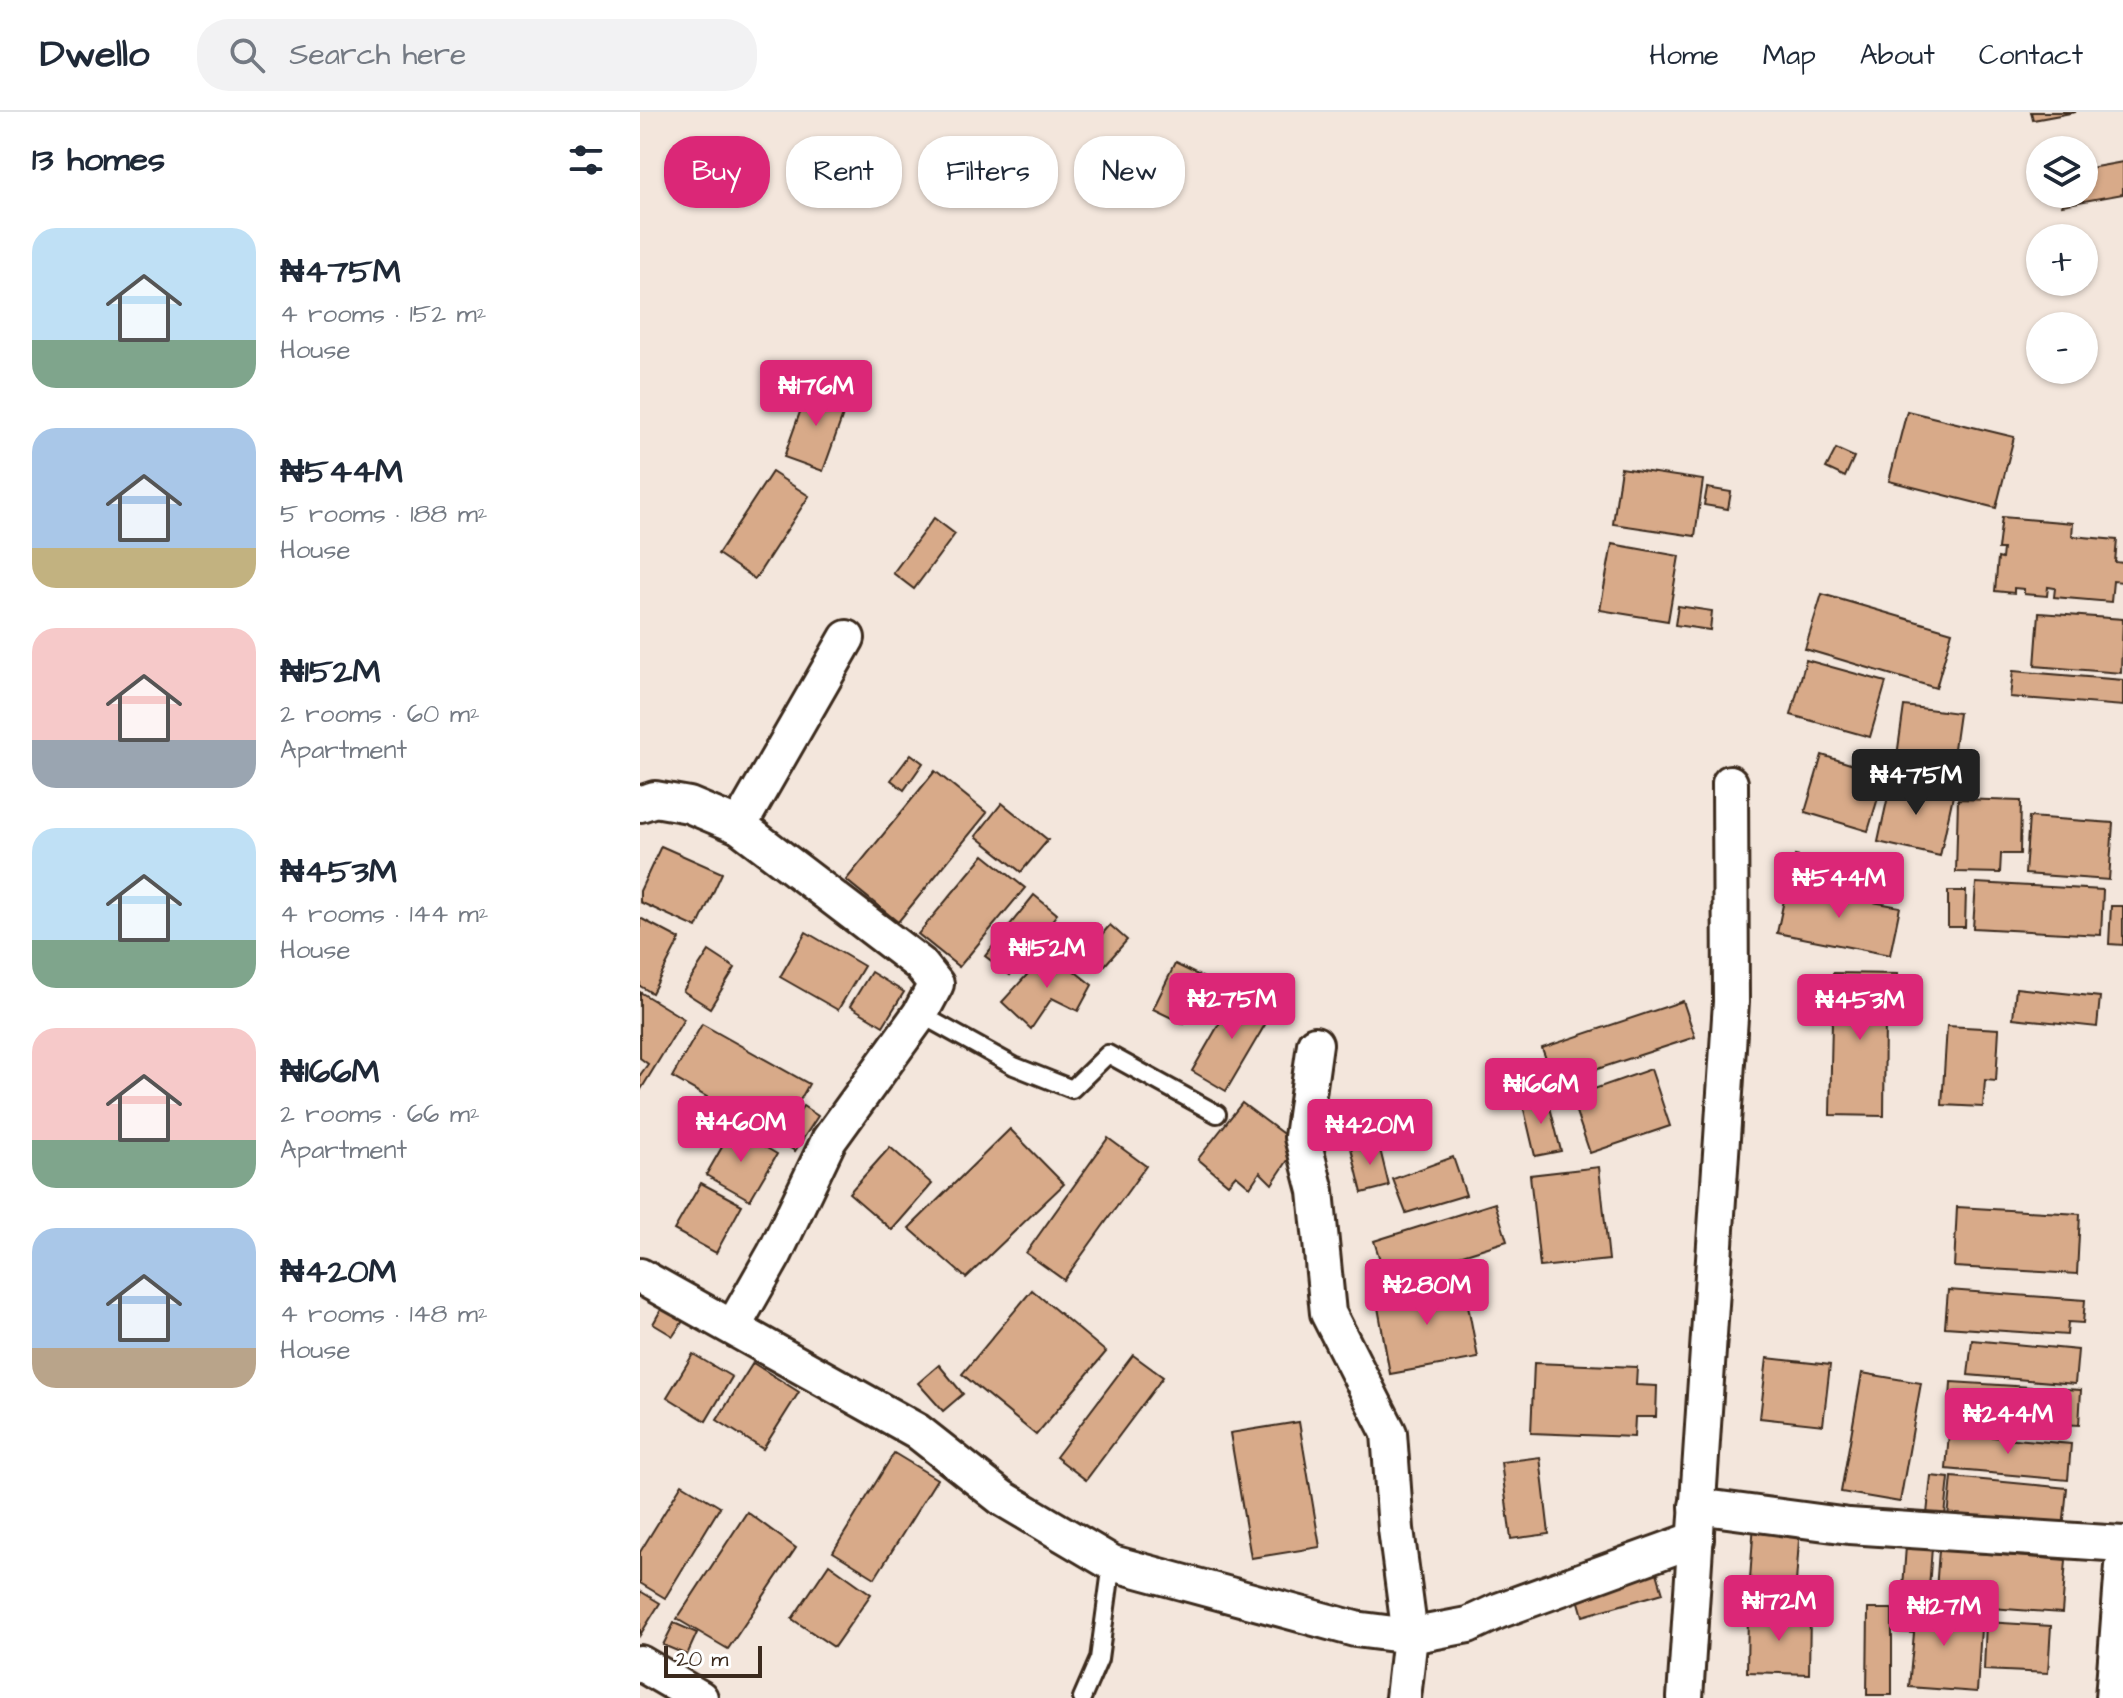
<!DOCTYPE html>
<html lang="en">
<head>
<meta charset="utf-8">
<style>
  body { margin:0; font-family:"Architects Daughter",sans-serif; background:#f2f2f3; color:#1f2937; height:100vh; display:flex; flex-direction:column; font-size:30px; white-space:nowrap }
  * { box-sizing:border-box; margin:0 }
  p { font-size:26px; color:#747a83 }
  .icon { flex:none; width:44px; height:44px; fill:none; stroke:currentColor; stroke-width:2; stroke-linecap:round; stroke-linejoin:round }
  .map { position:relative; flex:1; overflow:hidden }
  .sheet { display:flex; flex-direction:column; background:#fff; width:640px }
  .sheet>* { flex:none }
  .top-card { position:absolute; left:24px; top:24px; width:760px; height:72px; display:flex; gap:16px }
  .buttons { position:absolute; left:1386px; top:24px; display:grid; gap:16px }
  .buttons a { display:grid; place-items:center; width:72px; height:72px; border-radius:50%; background:#fff; box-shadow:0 2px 6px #0004; font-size:40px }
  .scale { position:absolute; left:24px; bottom:20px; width:98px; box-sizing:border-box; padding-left:8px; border:4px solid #3b2a1e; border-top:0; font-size:22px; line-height:28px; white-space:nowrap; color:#3b2a1e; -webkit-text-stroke:6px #fff; paint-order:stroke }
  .price { position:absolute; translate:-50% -68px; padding:0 18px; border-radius:8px; background:#db2777; color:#fff; font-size:26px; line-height:52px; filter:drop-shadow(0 2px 4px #0008) }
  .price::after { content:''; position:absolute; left:50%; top:48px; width:24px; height:18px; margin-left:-12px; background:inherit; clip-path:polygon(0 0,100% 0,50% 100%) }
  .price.selected { background:#222; color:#fff }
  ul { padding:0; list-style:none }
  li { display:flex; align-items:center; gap:24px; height:200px; padding:0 32px }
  li span { display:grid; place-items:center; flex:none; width:224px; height:160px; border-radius:24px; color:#555 }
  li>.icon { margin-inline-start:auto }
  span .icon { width:96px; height:96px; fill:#fffc; stroke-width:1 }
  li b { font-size:34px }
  h2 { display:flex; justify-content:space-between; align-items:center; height:96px; padding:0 32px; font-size:34px }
  .tag { padding:0 28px; border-radius:32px; background:#fff; box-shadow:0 2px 6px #0004; font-size:28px; line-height:72px }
  .tag.selected { background:#db2777; color:#fff }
  header { display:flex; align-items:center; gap:48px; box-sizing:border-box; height:112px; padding:0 40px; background:#fff; border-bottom:2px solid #e0e1e3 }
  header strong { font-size:38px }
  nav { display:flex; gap:44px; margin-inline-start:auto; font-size:28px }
  .search { width:560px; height:72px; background:#f2f2f3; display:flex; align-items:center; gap:20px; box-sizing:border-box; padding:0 28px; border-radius:32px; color:#747a83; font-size:30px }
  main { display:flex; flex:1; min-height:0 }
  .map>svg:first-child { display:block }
</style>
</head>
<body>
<header>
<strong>Dwello</strong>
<div class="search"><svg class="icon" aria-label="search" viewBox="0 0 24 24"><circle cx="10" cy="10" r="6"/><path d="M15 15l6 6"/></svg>Search here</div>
<nav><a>Home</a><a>Map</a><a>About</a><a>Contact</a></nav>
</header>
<main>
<section class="sheet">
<h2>13 homes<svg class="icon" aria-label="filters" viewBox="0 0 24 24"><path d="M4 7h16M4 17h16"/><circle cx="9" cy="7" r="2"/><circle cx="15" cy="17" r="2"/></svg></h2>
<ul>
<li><span style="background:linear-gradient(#bfe0f5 70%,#7fa58c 0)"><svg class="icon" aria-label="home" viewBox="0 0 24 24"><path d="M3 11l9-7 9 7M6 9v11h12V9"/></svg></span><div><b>₦475M</b><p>4 rooms · 152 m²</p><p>House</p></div></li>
<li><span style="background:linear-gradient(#a9c7e8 75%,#c2b280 0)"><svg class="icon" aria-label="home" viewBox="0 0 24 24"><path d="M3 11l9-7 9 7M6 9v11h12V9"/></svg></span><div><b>₦544M</b><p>5 rooms · 188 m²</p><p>House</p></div></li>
<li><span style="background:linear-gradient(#f6c9c9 70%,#9aa5b1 0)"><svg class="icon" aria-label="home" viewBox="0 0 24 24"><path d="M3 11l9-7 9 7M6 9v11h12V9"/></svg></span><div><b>₦152M</b><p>2 rooms · 60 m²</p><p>Apartment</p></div></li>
<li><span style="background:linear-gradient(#bfe0f5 70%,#7fa58c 0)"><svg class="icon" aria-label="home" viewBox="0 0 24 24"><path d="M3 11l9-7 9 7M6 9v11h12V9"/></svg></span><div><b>₦453M</b><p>4 rooms · 144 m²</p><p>House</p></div></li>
<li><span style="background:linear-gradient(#f6c9c9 70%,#7fa58c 0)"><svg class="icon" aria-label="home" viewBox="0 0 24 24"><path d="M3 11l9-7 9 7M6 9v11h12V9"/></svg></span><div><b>₦166M</b><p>2 rooms · 66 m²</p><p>Apartment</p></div></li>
<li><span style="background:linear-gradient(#a9c7e8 75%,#b9a48a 0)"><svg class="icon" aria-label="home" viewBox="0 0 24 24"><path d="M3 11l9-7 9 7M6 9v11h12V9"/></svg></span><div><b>₦420M</b><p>4 rooms · 148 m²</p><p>House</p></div></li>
</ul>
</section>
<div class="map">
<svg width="1483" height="1586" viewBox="0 0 1483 1586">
  <rect width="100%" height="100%" fill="#f3e6dc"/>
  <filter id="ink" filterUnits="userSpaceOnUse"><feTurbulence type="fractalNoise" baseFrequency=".0125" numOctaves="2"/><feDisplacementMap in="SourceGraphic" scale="16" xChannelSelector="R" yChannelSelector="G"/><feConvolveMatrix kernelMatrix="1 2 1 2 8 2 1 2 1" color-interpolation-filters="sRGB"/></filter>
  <g filter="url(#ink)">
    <g fill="#d8aa89" stroke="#3b2a1e" stroke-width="2">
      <path d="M 1391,0 L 1436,0 L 1393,8 Z"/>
      <path d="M 1483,50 L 1483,82 L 1422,93 L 1420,82 L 1444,82 L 1444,57 Z"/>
      <path d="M 170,272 L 209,286 L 183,359 L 144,345 Z"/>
      <path d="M 1267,299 L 1374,325 L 1356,396 L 1249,369 Z"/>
      <path d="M 1196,337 L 1214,345 L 1205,365 L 1186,356 Z"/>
      <path d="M 981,356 L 1063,368 L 1055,424 L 973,412 Z"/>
      <path d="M 132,360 L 169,384 L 115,467 L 78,442 Z"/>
      <path d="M 1067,376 L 1091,380 L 1088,397 L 1064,393 Z"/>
      <path d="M 1362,405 L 1433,411 L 1432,424 L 1477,428 L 1475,450 L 1483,451 L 1483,470 L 1473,469 L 1471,490 L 1414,485 L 1415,476 L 1408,475 L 1407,484 L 1384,482 L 1384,477 L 1374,476 L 1374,481 L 1355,479 L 1358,446 L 1362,447 L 1363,437 L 1358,437 Z"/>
      <path d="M 294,406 L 315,422 L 274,477 L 253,461 Z"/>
      <path d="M 972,432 L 1039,444 L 1028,509 L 960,498 Z"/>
      <path d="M 1182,482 L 1312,520 L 1296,576 L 1165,537 Z"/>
      <path d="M 1038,494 L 1072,499 L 1070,518 L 1035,513 Z"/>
      <path d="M 1399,501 L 1483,507 L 1481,561 L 1395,554 Z"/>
      <path d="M 1166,548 L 1246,570 L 1230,625 L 1151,603 Z"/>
      <path d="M 1373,559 L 1483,568 L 1483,594 L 1370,585 Z"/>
      <path d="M 1264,594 L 1319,601 L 1311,658 L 1256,651 Z"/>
      <path d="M 271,642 L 283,651 L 264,678 L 251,668 Z"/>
      <path d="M 1182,643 L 1245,663 L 1228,719 L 1165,700 Z"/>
      <path d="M 295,659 L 347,701 L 258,810 L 206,768 Z"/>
      <path d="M 1252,666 L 1314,679 L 1300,744 L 1238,730 Z"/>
      <path d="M 1318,687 L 1381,689 L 1380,742 L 1361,742 L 1360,761 L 1316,760 Z"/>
      <path d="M 362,691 L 408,728 L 381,760 L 336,724 Z"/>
      <path d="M 1389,705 L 1473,711 L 1469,768 L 1385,762 Z"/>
      <path d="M 21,734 L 82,761 L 57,816 L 0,790 L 0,779 Z"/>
      <path d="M 344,743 L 385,776 L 319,855 L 278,822 Z"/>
      <path d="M 1155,744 L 1179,749 L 1176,766 L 1152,762 Z"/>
      <path d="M 1336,771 L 1463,778 L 1461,823 L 1333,816 Z"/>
      <path d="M 1147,774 L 1260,795 L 1250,843 L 1137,821 Z"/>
      <path d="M 1308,779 L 1326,779 L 1325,815 L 1308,815 Z"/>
      <path d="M 394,783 L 417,802 L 370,863 L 345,844 Z"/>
      <path d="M 1471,794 L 1483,794 L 1483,833 L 1469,832 Z"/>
      <path d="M 0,806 L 40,827 L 12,881 L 0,874 Z"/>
      <path d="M 470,813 L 487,828 L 465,853 L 448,838 Z"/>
      <path d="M 166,820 L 224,854 L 198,898 L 140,865 Z"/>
      <path d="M 69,839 L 95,856 L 70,896 L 43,879 Z"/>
      <path d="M 409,839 L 452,873 L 438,899 L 412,886 L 391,917 L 362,890 Z"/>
      <path d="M 535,852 L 566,867 L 544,912 L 513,897 Z"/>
      <path d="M 231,860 L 264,880 L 243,914 L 210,894 Z"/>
      <path d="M 1193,861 L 1258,862 L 1257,906 L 1245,906 L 1244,1004 L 1190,1003 Z"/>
      <path d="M 1376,876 L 1460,885 L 1457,915 L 1373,906 Z"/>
      <path d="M 598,879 L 633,899 L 586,979 L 552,959 Z"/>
      <path d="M 0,880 L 44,907 L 0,979 L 0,963 L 8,952 L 0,946 Z"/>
      <path d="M 1043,889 L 1055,925 L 930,966 L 925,953 L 910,958 L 902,936 Z"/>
      <path d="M 62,912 L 169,972 L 139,1026 L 32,965 Z"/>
      <path d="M 1307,914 L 1359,917 L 1356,969 L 1345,968 L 1343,995 L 1302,993 Z"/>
      <path d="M 1011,957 L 1030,1014 L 950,1041 L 931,985 Z"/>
      <path d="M 907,983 L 921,1039 L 895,1044 L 882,989 Z"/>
      <path d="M 602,991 L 658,1033 L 632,1072 L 620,1060 L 610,1075 L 596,1063 L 588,1072 L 558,1047 Z"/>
      <path d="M 163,994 L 178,1004 L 155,1039 L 140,1029 Z"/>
      <path d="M 93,1016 L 137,1042 L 110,1088 L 66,1063 Z"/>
      <path d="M 370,1017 L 424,1072 L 326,1166 L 269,1116 Z"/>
      <path d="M 468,1026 L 506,1054 L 424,1168 L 386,1141 Z"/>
      <path d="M 738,1029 L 749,1074 L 722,1081 L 711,1036 Z"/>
      <path d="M 250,1035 L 292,1072 L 252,1118 L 209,1081 Z"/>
      <path d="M 813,1045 L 826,1083 L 766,1101 L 753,1067 Z"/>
      <path d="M 959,1055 L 969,1148 L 900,1155 L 890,1063 Z"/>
      <path d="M 61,1071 L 102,1093 L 76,1141 L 34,1118 Z"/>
      <path d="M 855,1091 L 867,1129 L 746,1167 L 734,1129 Z"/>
      <path d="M 1317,1095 L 1440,1102 L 1437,1162 L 1314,1155 Z"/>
      <path d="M 823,1167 L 838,1246 L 750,1262 L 736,1184 Z"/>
      <path d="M 392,1178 L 466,1240 L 396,1323 L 322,1262 Z"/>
      <path d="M 1308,1178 L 1445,1188 L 1443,1211 L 1428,1210 L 1427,1223 L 1305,1215 Z"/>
      <path d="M 22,1196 L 43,1209 L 33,1224 L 13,1212 Z"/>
      <path d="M 1332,1228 L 1438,1238 L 1435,1272 L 1328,1263 Z"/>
      <path d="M 53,1242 L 92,1265 L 66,1309 L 27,1285 Z"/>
      <path d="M 493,1243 L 523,1265 L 446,1368 L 416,1345 Z"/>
      <path d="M 1127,1246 L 1190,1253 L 1183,1313 L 1120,1306 Z"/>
      <path d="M 113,1251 L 159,1280 L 123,1337 L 77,1308 Z"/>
      <path d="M 894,1251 L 997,1255 L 996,1273 L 1017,1274 L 1016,1305 L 995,1305 L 994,1325 L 891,1321 Z"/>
      <path d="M 299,1253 L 323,1282 L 303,1299 L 278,1271 Z"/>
      <path d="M 1222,1261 L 1281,1271 L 1260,1390 L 1201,1380 Z"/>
      <path d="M 1311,1270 L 1441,1278 L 1439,1313 L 1309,1306 Z"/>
      <path d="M 659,1310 L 680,1435 L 611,1446 L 590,1321 Z"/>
      <path d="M 1309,1321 L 1431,1332 L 1428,1368 L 1306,1357 Z"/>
      <path d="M 254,1341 L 297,1367 L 235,1466 L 193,1440 Z"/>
      <path d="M 900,1345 L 909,1422 L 871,1427 L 861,1350 Z"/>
      <path d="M 1291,1364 L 1309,1366 L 1305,1404 L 1287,1402 Z"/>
      <path d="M 1312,1365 L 1427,1376 L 1423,1417 L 1308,1406 Z"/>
      <path d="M 42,1372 L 80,1395 L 25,1486 L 0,1471 L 0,1440 Z"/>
      <path d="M 107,1400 L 156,1436 L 88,1537 L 37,1507 Z"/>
      <path d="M 1114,1410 L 1160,1414 L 1156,1471 L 1110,1468 Z"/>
      <path d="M 1266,1434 L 1292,1435 L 1288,1491 L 1262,1489 Z"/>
      <path d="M 1299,1438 L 1426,1448 L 1422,1501 L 1295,1492 Z"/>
      <path d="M 189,1452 L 231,1482 L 194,1535 L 152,1507 Z"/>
      <path d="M 1015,1454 L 1023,1481 L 943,1504 L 935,1476 Z"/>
      <path d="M 0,1479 L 20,1491 L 0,1523 Z"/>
      <path d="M 1261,1495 L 1342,1500 L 1337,1580 L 1269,1575 L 1274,1521 L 1259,1520 Z"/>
      <path d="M 1228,1497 L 1252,1497 L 1252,1583 L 1227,1583 Z"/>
      <path d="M 1108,1500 L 1170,1501 L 1169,1562 L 1107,1560 Z"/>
      <path d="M 1346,1510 L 1411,1514 L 1408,1561 L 1344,1558 Z"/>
      <path d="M 34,1511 L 57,1521 L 47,1543 L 23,1533 Z"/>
    </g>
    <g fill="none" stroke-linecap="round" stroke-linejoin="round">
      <defs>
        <g id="service">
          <path d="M 280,902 L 374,954 L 432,977 L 468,942 L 577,1002"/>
          <path d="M 442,1586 L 459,1547 L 472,1451"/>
        </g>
        <g id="minor">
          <path d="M 0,692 L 15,687 L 49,693 L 99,714 L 280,852 L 296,872 L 280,902 L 189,1028 L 135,1141 L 93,1215"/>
          <path d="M 99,714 L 207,526"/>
          <path d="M 675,932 L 662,1025 L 676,1079 L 688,1201 L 749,1321 L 756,1417 L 770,1524 L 763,1586"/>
          <path d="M 0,1164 L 277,1319 L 362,1386 L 472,1451 L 715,1517 L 770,1524 L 828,1513 L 858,1499 L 1056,1427"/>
          <path d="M 1057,1394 L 1209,1414 L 1483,1432"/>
          <path d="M 0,1551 L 60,1586"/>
          <path d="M 1045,1586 L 1091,890 L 1090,671"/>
          <path d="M 1473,1586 L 1483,1454"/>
        </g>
      </defs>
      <use href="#service" stroke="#3b2a1e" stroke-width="22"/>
      <use href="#minor" stroke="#3b2a1e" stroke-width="40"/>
      <use href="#service" stroke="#fff" stroke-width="16"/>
      <use href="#minor" stroke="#fff" stroke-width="34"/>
    </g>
  </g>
</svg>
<div class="buttons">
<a><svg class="icon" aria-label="layers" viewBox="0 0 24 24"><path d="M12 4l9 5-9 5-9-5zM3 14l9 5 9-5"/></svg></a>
<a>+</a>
<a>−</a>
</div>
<div class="scale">20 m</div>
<b class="price" style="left:176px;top:316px">₦176M</b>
<b class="price selected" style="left:1276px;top:705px">₦475M</b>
<b class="price" style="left:1199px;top:808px">₦544M</b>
<b class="price" style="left:407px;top:878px">₦152M</b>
<b class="price" style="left:592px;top:929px">₦275M</b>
<b class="price" style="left:1220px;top:930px">₦453M</b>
<b class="price" style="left:901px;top:1014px">₦166M</b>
<b class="price" style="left:101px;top:1052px">₦460M</b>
<b class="price" style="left:730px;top:1055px">₦420M</b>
<b class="price" style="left:787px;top:1215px">₦280M</b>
<b class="price" style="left:1368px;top:1344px">₦244M</b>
<b class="price" style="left:1139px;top:1531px">₦172M</b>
<b class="price" style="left:1304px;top:1536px">₦127M</b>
<div class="top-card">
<a class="tag selected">Buy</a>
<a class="tag">Rent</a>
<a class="tag">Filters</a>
<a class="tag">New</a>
</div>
</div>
</main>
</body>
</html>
